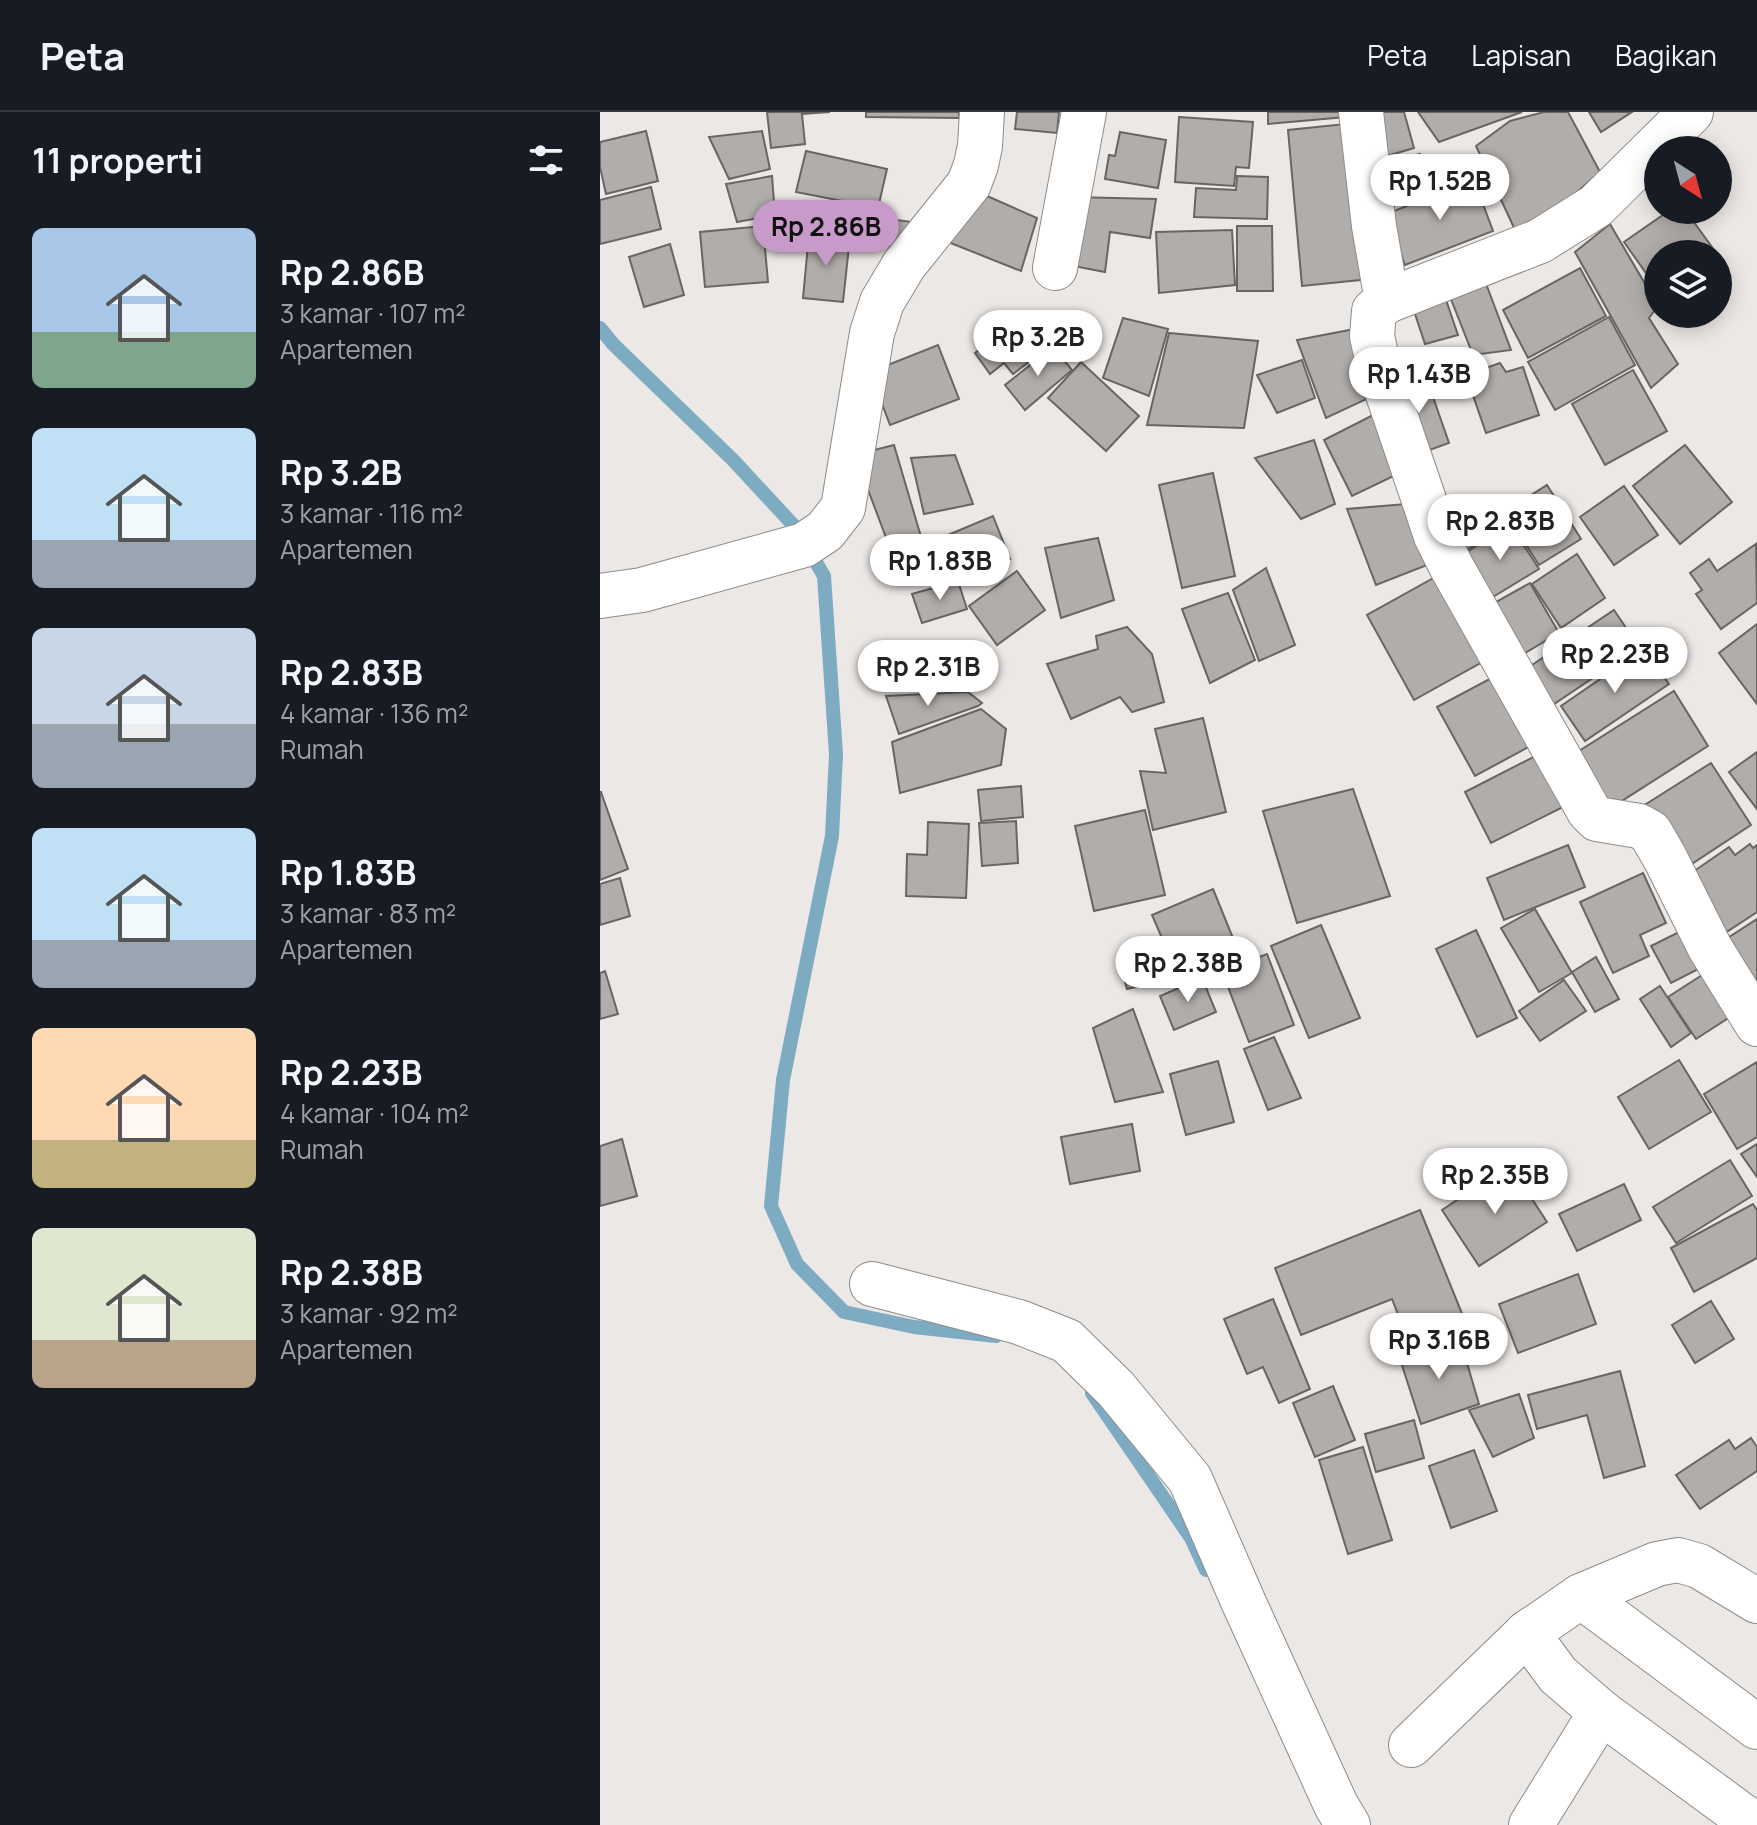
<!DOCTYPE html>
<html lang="id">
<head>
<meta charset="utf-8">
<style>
  body { margin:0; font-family:Manrope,sans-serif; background:#20242c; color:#f1f3f6; height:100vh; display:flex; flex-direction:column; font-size:30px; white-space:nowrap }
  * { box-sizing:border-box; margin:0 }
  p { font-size:26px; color:#9ea1a6 }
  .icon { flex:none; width:44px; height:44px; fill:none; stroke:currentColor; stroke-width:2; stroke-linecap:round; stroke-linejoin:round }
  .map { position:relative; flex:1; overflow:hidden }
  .details { display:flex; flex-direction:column; background:#171b24; width:600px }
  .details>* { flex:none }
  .needle { width:52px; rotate:144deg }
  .tools { position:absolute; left:1044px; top:24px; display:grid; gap:16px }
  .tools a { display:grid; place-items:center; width:88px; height:88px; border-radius:50%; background:#171b24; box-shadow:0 4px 20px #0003; font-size:40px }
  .price { position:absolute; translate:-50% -68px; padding:0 18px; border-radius:28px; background:#fff; color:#222; font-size:26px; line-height:52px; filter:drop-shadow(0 2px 4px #0008) }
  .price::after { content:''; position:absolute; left:50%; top:48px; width:24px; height:18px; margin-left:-12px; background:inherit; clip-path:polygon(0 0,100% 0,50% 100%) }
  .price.active { background:#c89ac9; color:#111 }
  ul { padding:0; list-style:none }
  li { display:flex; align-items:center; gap:24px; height:200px; padding:0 32px }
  li span { display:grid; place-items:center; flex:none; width:224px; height:160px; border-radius:12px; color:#555 }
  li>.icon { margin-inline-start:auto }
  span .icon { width:96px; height:96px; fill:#fffc; stroke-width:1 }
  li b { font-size:34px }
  h2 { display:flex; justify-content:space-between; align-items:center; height:96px; padding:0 32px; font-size:34px }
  header { display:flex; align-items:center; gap:48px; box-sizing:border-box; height:112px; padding:0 40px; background:#171b24; border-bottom:2px solid #363941 }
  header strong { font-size:38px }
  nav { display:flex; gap:44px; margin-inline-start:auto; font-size:28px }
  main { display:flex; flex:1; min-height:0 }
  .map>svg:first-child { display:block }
</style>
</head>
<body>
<header>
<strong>Peta</strong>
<nav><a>Peta</a><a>Lapisan</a><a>Bagikan</a></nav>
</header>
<main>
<section class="details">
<h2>11 properti<svg class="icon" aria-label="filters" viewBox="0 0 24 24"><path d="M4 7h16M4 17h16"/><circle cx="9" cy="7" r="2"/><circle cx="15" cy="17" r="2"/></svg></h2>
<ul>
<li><span style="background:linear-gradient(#a9c7e8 65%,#7fa58c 0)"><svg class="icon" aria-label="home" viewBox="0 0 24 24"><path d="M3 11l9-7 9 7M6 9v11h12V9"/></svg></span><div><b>Rp 2.86B</b><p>3 kamar · 107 m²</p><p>Apartemen</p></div></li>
<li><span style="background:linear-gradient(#bfe0f5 70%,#9aa5b1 0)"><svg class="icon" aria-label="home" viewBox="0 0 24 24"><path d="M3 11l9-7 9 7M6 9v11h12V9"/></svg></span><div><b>Rp 3.2B</b><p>3 kamar · 116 m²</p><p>Apartemen</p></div></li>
<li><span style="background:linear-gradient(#c9d6e8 60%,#9aa5b1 0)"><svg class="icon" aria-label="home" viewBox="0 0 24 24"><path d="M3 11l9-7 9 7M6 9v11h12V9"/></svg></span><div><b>Rp 2.83B</b><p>4 kamar · 136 m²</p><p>Rumah</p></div></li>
<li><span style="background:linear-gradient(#bfe0f5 70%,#9aa5b1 0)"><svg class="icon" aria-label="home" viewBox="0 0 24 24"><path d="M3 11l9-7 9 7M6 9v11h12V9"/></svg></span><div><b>Rp 1.83B</b><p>3 kamar · 83 m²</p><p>Apartemen</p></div></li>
<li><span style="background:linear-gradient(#ffd9b3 70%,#c2b280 0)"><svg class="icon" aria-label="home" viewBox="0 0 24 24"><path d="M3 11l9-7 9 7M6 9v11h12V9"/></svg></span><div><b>Rp 2.23B</b><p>4 kamar · 104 m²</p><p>Rumah</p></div></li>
<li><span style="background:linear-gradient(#dfe7d0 70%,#b9a48a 0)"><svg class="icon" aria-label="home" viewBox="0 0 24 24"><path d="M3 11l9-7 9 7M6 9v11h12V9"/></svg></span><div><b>Rp 2.38B</b><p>3 kamar · 92 m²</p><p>Apartemen</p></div></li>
</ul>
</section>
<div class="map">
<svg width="1157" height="1713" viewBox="0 0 1157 1713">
  <rect width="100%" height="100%" fill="#ece8e6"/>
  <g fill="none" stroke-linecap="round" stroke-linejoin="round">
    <g stroke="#7cabc2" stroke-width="14">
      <path d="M 0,216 L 13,232 L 133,348 L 196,416 L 224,464 L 236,642 L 232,724 L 183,968 L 171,1094 L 197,1152 L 244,1200 L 314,1215 L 396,1224"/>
      <path d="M 492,1281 L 591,1426 L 606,1458"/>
    </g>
  </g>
  <g fill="#b1adab" stroke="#686563" stroke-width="2">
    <path d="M 167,0 L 230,0 L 202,2 L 205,32 L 171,36 Z"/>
    <path d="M 266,0 L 359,0 L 359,6 L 266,5 Z"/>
    <path d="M 417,0 L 459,0 L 457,21 L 415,17 Z"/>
    <path d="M 668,0 L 757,0 L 757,4 L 668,12 Z"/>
    <path d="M 764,0 L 804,0 L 814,36 L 777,47 Z"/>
    <path d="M 818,0 L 922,0 L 839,30 Z"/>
    <path d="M 944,0 L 968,0 L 1000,60 L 960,95 L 916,120 L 876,34 L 910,9 Z"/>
    <path d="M 989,0 L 1032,0 L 1001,20 Z"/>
    <path d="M 579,5 L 653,10 L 649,56 L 636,55 L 634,74 L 575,70 Z"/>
    <path d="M 755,11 L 770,167 L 702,174 L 688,18 Z"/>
    <path d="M 46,19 L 58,69 L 6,82 L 0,55 L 0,30 Z"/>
    <path d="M 162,19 L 170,57 L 129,67 L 109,25 Z"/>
    <path d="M 520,20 L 566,28 L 558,76 L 505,67 L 509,43 L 515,44 Z"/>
    <path d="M 206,39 L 287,57 L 278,96 L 196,80 Z"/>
    <path d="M 820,42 L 828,75 L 778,86 L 771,53 Z"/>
    <path d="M 172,64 L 175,103 L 137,110 L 126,72 Z"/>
    <path d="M 637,64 L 668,65 L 667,107 L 594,105 L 596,76 L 636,78 Z"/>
    <path d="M 874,68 L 893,119 L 805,153 L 786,102 Z"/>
    <path d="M 51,75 L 61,117 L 0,132 L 0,88 Z"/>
    <path d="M 378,80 L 437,106 L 421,159 L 348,130 Z"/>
    <path d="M 472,85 L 556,87 L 550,126 L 510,120 L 505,160 L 468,153 Z"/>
    <path d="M 1070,98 L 1085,98 L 1117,142 L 1058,142 L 1058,178 L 1024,130 Z"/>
    <path d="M 258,103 L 320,111 L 316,137 L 254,130 Z"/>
    <path d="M 1010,112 L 1058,194 L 1049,206 L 1078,252 L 1051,276 L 975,140 Z"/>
    <path d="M 163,114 L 168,170 L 105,175 L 100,120 Z"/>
    <path d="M 637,114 L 672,114 L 673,179 L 637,179 Z"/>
    <path d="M 632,118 L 635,173 L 559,181 L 556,120 Z"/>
    <path d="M 209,122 L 250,125 L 243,190 L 203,186 Z"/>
    <path d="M 70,132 L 84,183 L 44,195 L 29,145 Z"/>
    <path d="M 980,156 L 1006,204 L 928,246 L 903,198 Z"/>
    <path d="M 885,169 L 911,238 L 873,243 L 849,182 Z"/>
    <path d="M 844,182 L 858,223 L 825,232 L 811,190 Z"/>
    <path d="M 1009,205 L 1035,253 L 955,298 L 928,250 Z"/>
    <path d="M 523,206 L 568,217 L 549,284 L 503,266 Z"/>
    <path d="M 416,211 L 439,242 L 413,262 L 404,251 L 390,262 L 375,241 Z"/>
    <path d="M 755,217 L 773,284 L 726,306 L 697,228 Z"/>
    <path d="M 569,221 L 658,229 L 644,316 L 547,313 Z"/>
    <path d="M 338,233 L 359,287 L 290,313 L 270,260 Z"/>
    <path d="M 453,235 L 472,258 L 425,298 L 405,273 Z"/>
    <path d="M 702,248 L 715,286 L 677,301 L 657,263 Z"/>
    <path d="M 481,250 L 539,304 L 506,339 L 448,286 Z"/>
    <path d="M 900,251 L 906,260 L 923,255 L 939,303 L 886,321 L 866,263 Z"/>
    <path d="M 1033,258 L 1067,319 L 1005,353 L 972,292 Z"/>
    <path d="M 825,262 L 849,331 L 813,344 L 789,274 Z"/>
    <path d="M 783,298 L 802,360 L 752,384 L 724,328 Z"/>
    <path d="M 714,328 L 735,392 L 701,407 L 655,346 Z"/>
    <path d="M 294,333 L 324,435 L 294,447 L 255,343 Z"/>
    <path d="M 1085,333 L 1132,390 L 1080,432 L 1033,374 Z"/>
    <path d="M 355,343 L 373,392 L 324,402 L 311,346 Z"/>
    <path d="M 613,361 L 635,464 L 582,476 L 559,373 Z"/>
    <path d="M 947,373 L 981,427 L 939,453 L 905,400 Z"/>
    <path d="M 1024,374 L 1058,423 L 1014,453 L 980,405 Z"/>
    <path d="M 818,391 L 840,448 L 776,473 L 747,397 Z"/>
    <path d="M 889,392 L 903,415 L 859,443 L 845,420 Z"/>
    <path d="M 393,404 L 410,447 L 360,467 L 343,425 Z"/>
    <path d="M 910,412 L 939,457 L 888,488 L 861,444 Z"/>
    <path d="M 498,426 L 514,488 L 461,506 L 445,436 Z"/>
    <path d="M 1156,432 L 1157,491 L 1121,517 L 1096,482 L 1102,478 L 1090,461 L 1109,447 L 1117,459 Z"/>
    <path d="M 977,442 L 1005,486 L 961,516 L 932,472 Z"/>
    <path d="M 666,456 L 695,533 L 659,549 L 633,478 Z"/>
    <path d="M 417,459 L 445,498 L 397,533 L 369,494 Z"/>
    <path d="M 846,459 L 893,544 L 814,588 L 767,503 Z"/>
    <path d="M 358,469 L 367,497 L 322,511 L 312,482 Z"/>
    <path d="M 930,471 L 959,521 L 920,544 L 891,493 Z"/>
    <path d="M 628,481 L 655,548 L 610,571 L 582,497 Z"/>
    <path d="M 1014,498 L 1039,535 L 948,596 L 923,559 Z"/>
    <path d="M 1157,512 L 1157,592 L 1119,541 Z"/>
    <path d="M 527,515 L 552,542 L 564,590 L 532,600 L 520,585 L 471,607 L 447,552 L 498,537 L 496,524 Z"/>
    <path d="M 1044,537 L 1069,572 L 985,629 L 961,594 Z"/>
    <path d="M 897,563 L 934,632 L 875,664 L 837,595 Z"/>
    <path d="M 1074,579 L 1108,634 L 1006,699 L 971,644 Z"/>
    <path d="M 368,580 L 382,591 L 378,594 L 299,622 L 286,584 Z"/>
    <path d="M 381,597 L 406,617 L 401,653 L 300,681 L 292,630 Z"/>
    <path d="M 603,606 L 626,700 L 553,718 L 540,659 L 566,661 L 555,617 Z"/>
    <path d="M 947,638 L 973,690 L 891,731 L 865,680 Z"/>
    <path d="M 1157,640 L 1157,697 L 1129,660 Z"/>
    <path d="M 1111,651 L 1151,713 L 1084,757 L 1043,694 Z"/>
    <path d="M 421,674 L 423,705 L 381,709 L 378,678 Z"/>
    <path d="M 753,677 L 790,784 L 697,811 L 663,699 Z"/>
    <path d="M 1,680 L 28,757 L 0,768 L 0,680 Z"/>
    <path d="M 545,698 L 565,783 L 494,799 L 475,714 Z"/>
    <path d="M 416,709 L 418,751 L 382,754 L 379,711 Z"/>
    <path d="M 328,710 L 369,712 L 366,786 L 306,784 L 307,742 L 327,743 Z"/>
    <path d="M 1150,732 L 1153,736 L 1157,733 L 1157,800 L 1125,821 L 1087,764 L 1129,735 L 1135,743 Z"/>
    <path d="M 968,733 L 985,775 L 904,808 L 887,766 Z"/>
    <path d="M 1043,761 L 1066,811 L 1040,823 L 1049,844 L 1013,861 L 980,790 Z"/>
    <path d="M 20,766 L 30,804 L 0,813 L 0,772 Z"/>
    <path d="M 613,777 L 637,836 L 577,861 L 552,803 Z"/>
    <path d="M 935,797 L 972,861 L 939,880 L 901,816 Z"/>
    <path d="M 1157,807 L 1157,883 L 1123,829 Z"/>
    <path d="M 721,813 L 760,906 L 709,926 L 671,834 Z"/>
    <path d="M 1093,813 L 1112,850 L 1071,871 L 1051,834 Z"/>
    <path d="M 876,818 L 917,906 L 877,925 L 836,837 Z"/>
    <path d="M 568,840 L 574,866 L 527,877 L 520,852 Z"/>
    <path d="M 667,842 L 694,913 L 649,930 L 622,859 Z"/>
    <path d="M 996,845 L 1019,887 L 995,900 L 972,860 Z"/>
    <path d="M 1116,854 L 1144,896 L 1096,927 L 1068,885 Z"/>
    <path d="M 5,859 L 18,902 L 0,907 L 0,861 Z"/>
    <path d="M 602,866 L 616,900 L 574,918 L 560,884 Z"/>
    <path d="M 964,868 L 986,899 L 940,929 L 919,899 Z"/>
    <path d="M 1060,874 L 1091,921 L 1071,935 L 1040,887 Z"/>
    <path d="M 533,897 L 563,980 L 515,990 L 493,916 Z"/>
    <path d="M 674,925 L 701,986 L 668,998 L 644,937 Z"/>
    <path d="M 1079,948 L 1111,1000 L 1049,1037 L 1018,985 Z"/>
    <path d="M 618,949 L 634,1010 L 586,1023 L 570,962 Z"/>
    <path d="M 1157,950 L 1157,1025 L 1137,1037 L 1104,982 Z"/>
    <path d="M 532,1012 L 540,1059 L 470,1072 L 461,1025 Z"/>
    <path d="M 22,1027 L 37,1084 L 0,1094 L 0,1034 Z"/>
    <path d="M 1157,1032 L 1157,1065 L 1141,1042 Z"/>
    <path d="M 1130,1048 L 1152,1084 L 1076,1131 L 1053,1095 Z"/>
    <path d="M 910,1053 L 947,1110 L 879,1154 L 842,1098 Z"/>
    <path d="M 1024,1072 L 1041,1108 L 977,1139 L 959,1102 Z"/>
    <path d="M 1153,1092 L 1157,1098 L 1157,1146 L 1094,1180 L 1071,1136 Z"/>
    <path d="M 820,1098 L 865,1209 L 809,1231 L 792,1187 L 701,1223 L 675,1156 Z"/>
    <path d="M 978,1162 L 996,1212 L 918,1241 L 899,1192 Z"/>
    <path d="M 673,1187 L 710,1277 L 679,1291 L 663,1255 L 647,1262 L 624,1207 Z"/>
    <path d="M 1111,1189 L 1134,1227 L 1095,1251 L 1072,1213 Z"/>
    <path d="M 860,1227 L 879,1292 L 821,1312 L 799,1244 Z"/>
    <path d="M 1020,1259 L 1045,1354 L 1004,1366 L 987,1303 L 937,1317 L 928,1283 Z"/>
    <path d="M 733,1274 L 755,1328 L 715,1345 L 693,1291 Z"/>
    <path d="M 919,1282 L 934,1326 L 893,1345 L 869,1298 Z"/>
    <path d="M 814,1308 L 824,1346 L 776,1360 L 765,1322 Z"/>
    <path d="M 1151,1326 L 1157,1335 L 1157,1359 L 1100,1397 L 1076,1363 L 1129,1328 L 1135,1337 Z"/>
    <path d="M 763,1335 L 792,1428 L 748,1442 L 719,1348 Z"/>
    <path d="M 874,1338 L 897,1399 L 851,1416 L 829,1354 Z"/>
  </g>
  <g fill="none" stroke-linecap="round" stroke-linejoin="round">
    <defs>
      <g id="minor">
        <path d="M 761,0 L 774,114 L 787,189"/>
        <path d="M 1091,0 L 996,94 L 940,129 L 787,189 L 774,199 L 772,224 L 779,256 L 826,394 L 836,424 L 851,454 L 989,699 L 997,707 L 1039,714 L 1050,720 L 1065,746 L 1110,836 L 1157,912"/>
        <path d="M 455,156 L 484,0"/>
        <path d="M 0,484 L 42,478 L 204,433 L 225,419 L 243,396 L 272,221 L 282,190 L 304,153 L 369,72 L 376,53 L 380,34 L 382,0"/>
        <path d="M 272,1172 L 419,1210 L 467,1229 L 516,1277 L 590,1367 L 643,1489 L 736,1693 L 748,1713"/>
        <path d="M 981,1484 L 1157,1615"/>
        <path d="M 927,1521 L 981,1484 L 1057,1452 L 1078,1448 L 1099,1454 L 1157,1489"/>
        <path d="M 811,1633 L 927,1521 L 958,1563 L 1001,1600 L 1155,1713"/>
        <path d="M 931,1713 L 1001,1600"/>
      </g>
    </defs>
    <use href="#minor" stroke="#8e8b88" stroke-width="46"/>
    <use href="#minor" stroke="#fff" stroke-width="44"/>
  </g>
</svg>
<div class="tools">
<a><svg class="needle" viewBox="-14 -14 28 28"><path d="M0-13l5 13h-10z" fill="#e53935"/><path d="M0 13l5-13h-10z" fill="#9ea1a6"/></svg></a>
<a><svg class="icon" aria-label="layers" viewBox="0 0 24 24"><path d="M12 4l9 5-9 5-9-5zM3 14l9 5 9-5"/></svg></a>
</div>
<b class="price" style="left:840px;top:110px">Rp 1.52B</b>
<b class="price active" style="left:226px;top:156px">Rp 2.86B</b>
<b class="price" style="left:438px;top:266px">Rp 3.2B</b>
<b class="price" style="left:819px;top:303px">Rp 1.43B</b>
<b class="price" style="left:900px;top:450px">Rp 2.83B</b>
<b class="price" style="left:340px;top:490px">Rp 1.83B</b>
<b class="price" style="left:1015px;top:583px">Rp 2.23B</b>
<b class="price" style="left:328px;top:596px">Rp 2.31B</b>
<b class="price" style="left:588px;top:892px">Rp 2.38B</b>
<b class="price" style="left:895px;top:1104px">Rp 2.35B</b>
<b class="price" style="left:839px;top:1269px">Rp 3.16B</b>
</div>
</main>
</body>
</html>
